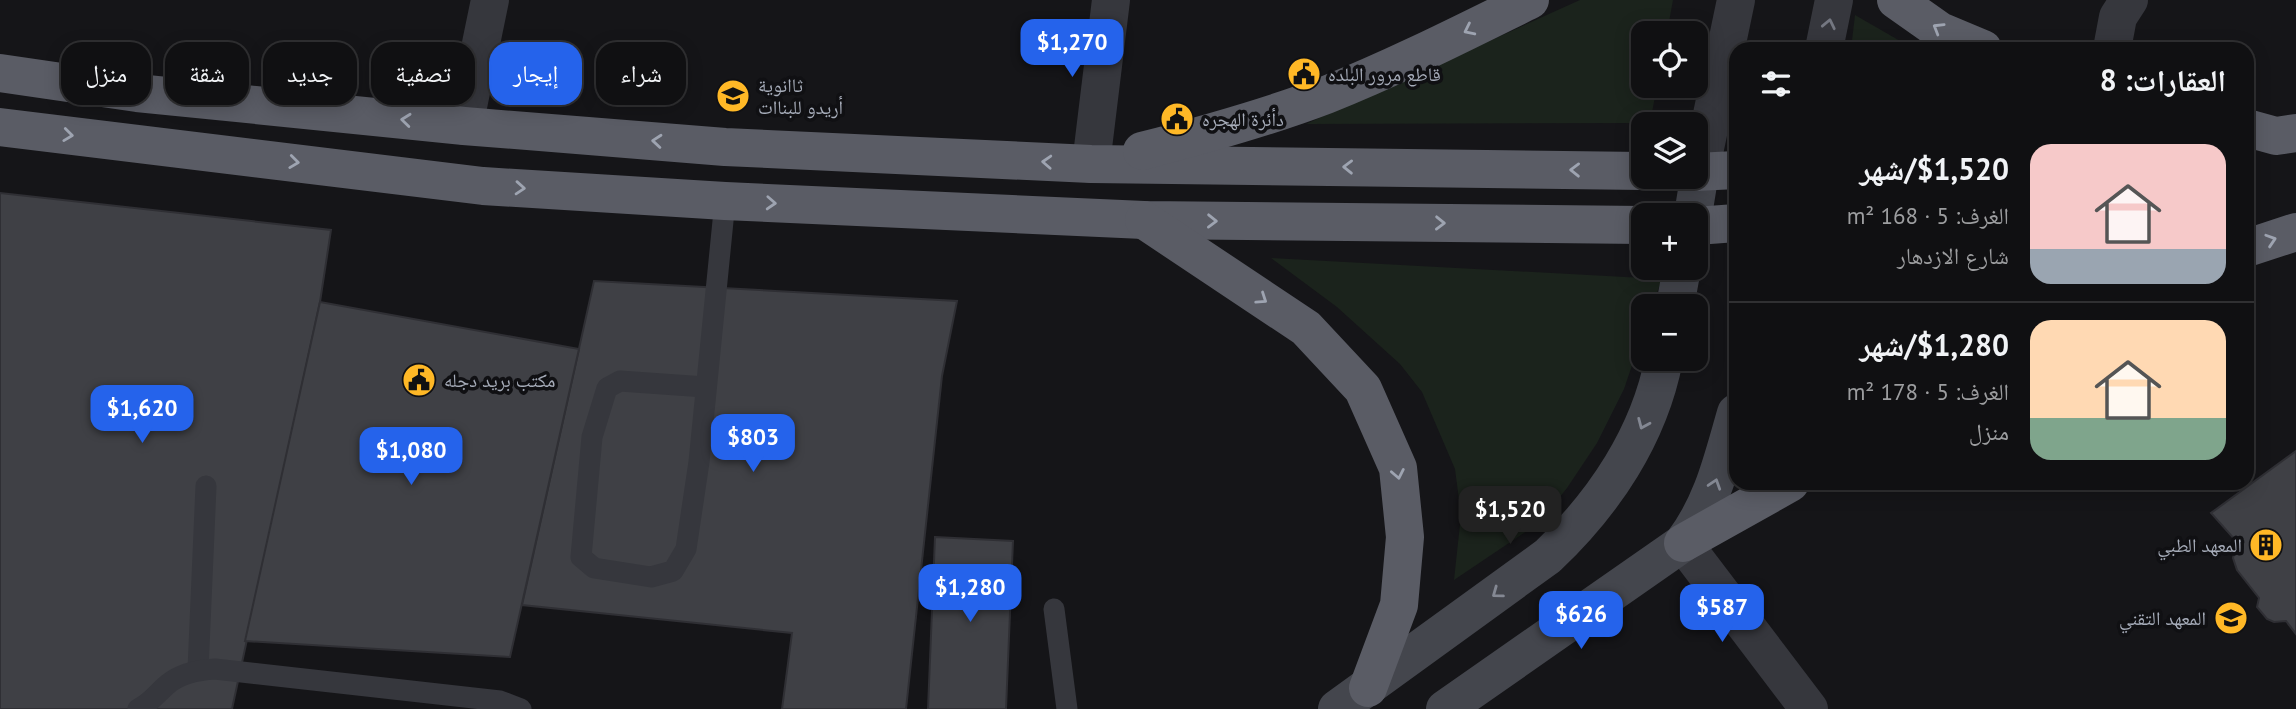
<!DOCTYPE html>
<html lang="ar">
<head>
<meta charset="utf-8">
<style>
  body { margin:0; font-family:"PT Sans","Noto Naskh Arabic",sans-serif; background:#1e1e20; color:#f1f3f6; direction:rtl; height:100vh; display:flex; flex-direction:column; font-size:26px; white-space:nowrap }
  * { box-sizing:border-box; margin:0 }
  p { font-size:23px; color:#9c9d9f }
  .icon { flex:none; width:38px; height:38px; fill:none; stroke:currentColor; stroke-width:2; stroke-linecap:round; stroke-linejoin:round }
  .map { position:relative; flex:1; overflow:hidden; direction:ltr }
  .drawer { position:absolute; left:1729px; top:42px; width:525px; height:448px; display:flex; flex-direction:column; background:#101012; border-radius:21px; box-shadow:0 4px 18px #0003,0 0 0 2px #303032; direction:rtl }
  .drawer>* { flex:none }
  .hud { position:absolute; left:21px; top:42px; width:665px; height:63px; direction:rtl; display:flex; gap:14px }
  .fabs { position:absolute; left:1631px; top:21px; display:grid; gap:14px }
  .fabs a { display:grid; place-items:center; width:77px; height:77px; border-radius:14px; background:#101012; box-shadow:0 4px 18px #0003,0 0 0 2px #303032; font-size:35px }
  .price { position:absolute; translate:-50% -60px; padding:0 16px; border-radius:14px; background:#2563eb; color:#fff; font-size:23px; line-height:46px; filter:drop-shadow(0 2px 4px #0008) }
  .price::after { content:''; position:absolute; left:50%; top:42px; width:21px; height:16px; margin-left:-10px; background:inherit; clip-path:polygon(0 0,100% 0,50% 100%) }
  .price.active { background:#222; color:#fff }
  ul { padding:0; list-style:none }
  li { display:flex; align-items:center; gap:21px; height:175px; padding:0 28px }
  li+li { border-top:2px solid #303032 }
  li span { display:grid; place-items:center; flex:none; width:196px; height:140px; border-radius:21px; color:#555 }
  li>.icon { margin-inline-start:auto }
  span .icon { width:84px; height:84px; fill:#fffc; stroke-width:1 }
  li b { font-size:30px }
  h2 { display:flex; justify-content:space-between; align-items:center; height:84px; padding:0 28px; font-size:30px }
  .tag { padding:0 24px; border-radius:21px; background:#101012; box-shadow:0 4px 18px #0003,0 0 0 2px #303032; font-size:24px; line-height:63px }
  .tag.active { background:#2563eb; color:#fff }
  .map>svg:first-child { display:block }
</style>
</head>
<body>
<div class="map">
<svg width="2296" height="709" viewBox="0 0 2296 709">
  <rect width="100%" height="100%" fill="#151518"/>
  <g fill="#1b231c">
    <path d="M 1580,0 L 1673,0 L 1667,33 L 1643,33 L 1643,86 L 1657,86 L 1650,123 L 1306,124 Z"/>
    <path d="M 1855,15 L 1914,49 L 1851,49 Z"/>
    <path d="M 1271,258 L 1662,279 L 1652,306 L 1643,306 L 1643,333 L 1624,389 L 1597,443 L 1567,488 L 1540,522 L 1454,580 L 1461,515 L 1455,469 L 1422,392 L 1400,364 L 1337,307 Z"/>
  </g>
  <g fill="#3f4045" stroke="#2f2f34" stroke-width="2">
    <path d="M 0,193 L 331,230 L 320,302 L 232,709 L 0,709 Z"/>
    <path d="M 594,281 L 957,301 L 942,376 L 906,709 L 782,709 L 792,633 L 522,605 Z"/>
    <path d="M 320,302 L 579,349 L 510,657 L 245,641 Z"/>
    <path d="M 2296,451 L 2296,634 L 2286,621 L 2274,622 L 2267,619 L 2257,607 L 2259,598 L 2237,570 L 2233,558 L 2237,542 L 2211,513 Z"/>
    <path d="M 935,537 L 1013,541 L 1006,709 L 928,709 Z"/>
  </g>
  <g fill="none" stroke-linecap="round" stroke-linejoin="round">
    <g stroke="#36373d" stroke-width="21">
      <path d="M 705,387 L 620,381 L 607,388 L 592,437 L 581,557 L 594,568 L 651,577 L 673,571 L 686,549 L 699,462 L 725,201"/>
      <path d="M 1054,609 L 1067,709"/>
      <path d="M 198,670 L 206,486"/>
      <path d="M 138,709 C 151,703 157,693 168,684 C 181,673 198,670 215,669 L 500,701 L 521,709"/>
    </g>
    <g stroke="#36373d" stroke-width="38">
      <path d="M 2112,49 L 2118,17 L 2129,0"/>
      <path d="M 464,126 L 490,0"/>
      <path d="M 1091,164 L 1111,0"/>
    </g>
    <g stroke="#36373d" stroke-width="38">
      <path d="M 1824,49 L 1834,0"/>
      <path d="M 1700,172 L 1736,0"/>
      <path d="M 1683,543 L 1809,709"/>
    </g>
    <g stroke="#44464d" stroke-width="38">
      <path d="M 1693,215 L 1700,172"/>
      <path d="M 1675,306 L 1682,268"/>
      <path d="M 1337,709 L 1548,556 C 1604,503 1649,436 1664,359"/>
      <path d="M 1445,709 L 1683,543 C 1713,503 1722,461 1736,413"/>
    </g>
    <g stroke="#5a5c65" stroke-width="38">
      <path d="M 1896,0 L 1940,31 L 1983,49"/>
      <path d="M 0,73 L 137,93 L 464,126 L 725,147 L 1091,164 L 1643,171"/>
      <path d="M 0,127 L 483,186 L 725,201 L 1144,220 L 1643,225"/>
      <path d="M 2247,128 L 2276,136 L 2296,133"/>
      <path d="M 1142,151 C 1204,135 1266,118 1326,95 C 1396,67 1463,33 1530,0"/>
      <path d="M 1696,172 L 1736,170"/>
      <path d="M 1144,220 L 1306,328 L 1363,389 L 1398,468 L 1405,537 L 1399,605 L 1368,688"/>
      <path d="M 1696,226 L 1736,223"/>
      <path d="M 2247,248 L 2296,232"/>
      <path d="M 1683,543 L 1790,483"/>
    </g>
  </g>
  <defs><path id="oneway-chevron" d="M-2-3.5L2.5 0L-2 3.5" fill="none" stroke-width="1.6" stroke-linecap="round" stroke-linejoin="round" transform="scale(1.75)"/></defs>
  <use stroke="#747781" href="#oneway-chevron" transform="translate(1829 24) rotate(-78)"/>
  <g stroke="#9ea4b1">
    <use href="#oneway-chevron" transform="translate(1938 28) rotate(-149)"/>
    <use href="#oneway-chevron" transform="translate(1469 30) rotate(154)"/>
    <use href="#oneway-chevron" transform="translate(406 120) rotate(-174)"/>
    <use href="#oneway-chevron" transform="translate(68 135) rotate(7)"/>
    <use href="#oneway-chevron" transform="translate(657 141) rotate(-175)"/>
    <use href="#oneway-chevron" transform="translate(294 162) rotate(7)"/>
    <use href="#oneway-chevron" transform="translate(1047 162) rotate(-177)"/>
    <use href="#oneway-chevron" transform="translate(1348 167) rotate(-179)"/>
    <use href="#oneway-chevron" transform="translate(1575 170) rotate(-179)"/>
    <use href="#oneway-chevron" transform="translate(520 188) rotate(4)"/>
    <use href="#oneway-chevron" transform="translate(771 203) rotate(3)"/>
    <use href="#oneway-chevron" transform="translate(1212 221) rotate(1)"/>
    <use href="#oneway-chevron" transform="translate(1440 223) rotate(1)"/>
    <use href="#oneway-chevron" transform="translate(2271 240) rotate(-18)"/>
    <use href="#oneway-chevron" transform="translate(1262 299) rotate(34)"/>
    <use href="#oneway-chevron" transform="translate(1398 474) rotate(79)"/>
  </g>
  <g stroke="#848893">
    <use href="#oneway-chevron" transform="translate(1643 424) rotate(113)"/>
    <use href="#oneway-chevron" transform="translate(1715 484) rotate(-72)"/>
    <use href="#oneway-chevron" transform="translate(1497 593) rotate(144)"/>
  </g>
  <defs>
    <symbol id="civic-disc" viewBox="-11 -11 22 22"><circle r="9.5" fill="#ffb826" stroke="#101013"/><path d="M-.6-6.5H3V-4.5H.6V-3L4-1V1h2V6H-6V1h2V-1L-.6-3ZM-1.2 2.5V6h2.4V2.5Z" fill="#111"/></symbol>
    <symbol id="school-disc" viewBox="-11 -11 22 22"><circle r="9.5" fill="#ffb826" stroke="#101013"/><path d="M0-5L7-2L0 1L-7-2ZM-4 1L0 2.5L4 1V4Q0 6-4 4Z" fill="#111"/></symbol>
    <symbol id="building-disc" viewBox="-11 -11 22 22"><circle r="9.5" fill="#ffb826" stroke="#101013"/><path d="M-4-6H4V6H1V3H-1V6H-4ZM-2.5-4.3h1.7v1.8h-1.7ZM.8-4.3h1.7v1.8H.8ZM-2.5-1h1.7V.8h-1.7ZM.8-1h1.7V.8H.8Z" fill="#111"/></symbol>
    <symbol id="university-disc" viewBox="-11 -11 22 22"><circle r="9.5" fill="#ffb826" stroke="#101013"/><path d="M0-5L7-2L0 1L-7-2ZM-4 1L0 2.5L4 1V4Q0 6-4 4Z" fill="#111"/></symbol>
  </defs>
  <g fill-rule="evenodd">
    <use href="#civic-disc" x="1285" y="55" width="38" height="38"/>
    <use href="#school-disc" x="714" y="77" width="38" height="38"/>
    <use href="#civic-disc" x="1158" y="100" width="38" height="38"/>
    <use href="#civic-disc" x="400" y="361" width="38" height="38"/>
    <use href="#building-disc" x="2247" y="526" width="38" height="38"/>
    <use href="#university-disc" x="2212" y="599" width="38" height="38"/>
  </g>
  <g text-anchor="middle" dominant-baseline="central" stroke-width="7" stroke-linejoin="round" paint-order="stroke">
    <g font-size="19" fill="#a6acb9" stroke="#101013" text-anchor="start">
      <text x="1328" y="74">قاطع مرور البلده</text>
      <text x="758" y="85">ثاانوية<tspan x="758" dy="22">أريدو للبناات</tspan></text>
      <text x="1202" y="119">دأئرة الهجره</text>
      <text x="444" y="380">مكتب بريد دجله</text>
      <text x="2242" y="545" text-anchor="end">المعهد الطبي</text>
      <text x="2206" y="618" text-anchor="end">المعهد التقني</text>
    </g>
  </g>
</svg>
<div class="fabs">
<a><svg class="icon" aria-label="locate" viewBox="0 0 24 24"><circle cx="12" cy="12" r="6"/><path d="M12 2v4M12 18v4M2 12h4M18 12h4"/></svg></a>
<a><svg class="icon" aria-label="layers" viewBox="0 0 24 24"><path d="M12 4l9 5-9 5-9-5zM3 14l9 5 9-5"/></svg></a>
<a>+</a>
<a>−</a>
</div>
<b class="price" style="left:1072px;top:79px">$1,270</b>
<b class="price" style="left:142px;top:445px">$1,620</b>
<b class="price" style="left:753px;top:474px">$803</b>
<b class="price" style="left:411px;top:487px">$1,080</b>
<b class="price active" style="left:1510px;top:546px">$1,520</b>
<b class="price" style="left:970px;top:624px">$1,280</b>
<b class="price" style="left:1722px;top:644px">$587</b>
<b class="price" style="left:1581px;top:651px">$626</b>
<div class="hud">
<a class="tag">شراء</a>
<a class="tag active">إيجار</a>
<a class="tag">تصفية</a>
<a class="tag">جديد</a>
<a class="tag">شقة</a>
<a class="tag">منزل</a>
</div>
<section class="drawer">
<h2>العقارات: 8<svg class="icon" aria-label="filters" viewBox="0 0 24 24"><path d="M4 7h16M4 17h16"/><circle cx="9" cy="7" r="2"/><circle cx="15" cy="17" r="2"/></svg></h2>
<ul>
<li><span style="background:linear-gradient(#f6c9c9 75%,#9aa5b1 0)"><svg class="icon" aria-label="home" viewBox="0 0 24 24"><path d="M3 11l9-7 9 7M6 9v11h12V9"/></svg></span><div><b>$1,520/شهر</b><p>الغرف: 5 · 168 m²</p><p>شارع الازدهار</p></div></li>
<li><span style="background:linear-gradient(#ffd9b3 70%,#7fa58c 0)"><svg class="icon" aria-label="home" viewBox="0 0 24 24"><path d="M3 11l9-7 9 7M6 9v11h12V9"/></svg></span><div><b>$1,280/شهر</b><p>الغرف: 5 · 178 m²</p><p>منزل</p></div></li>
</ul>
</section>
</div>
</body>
</html>
